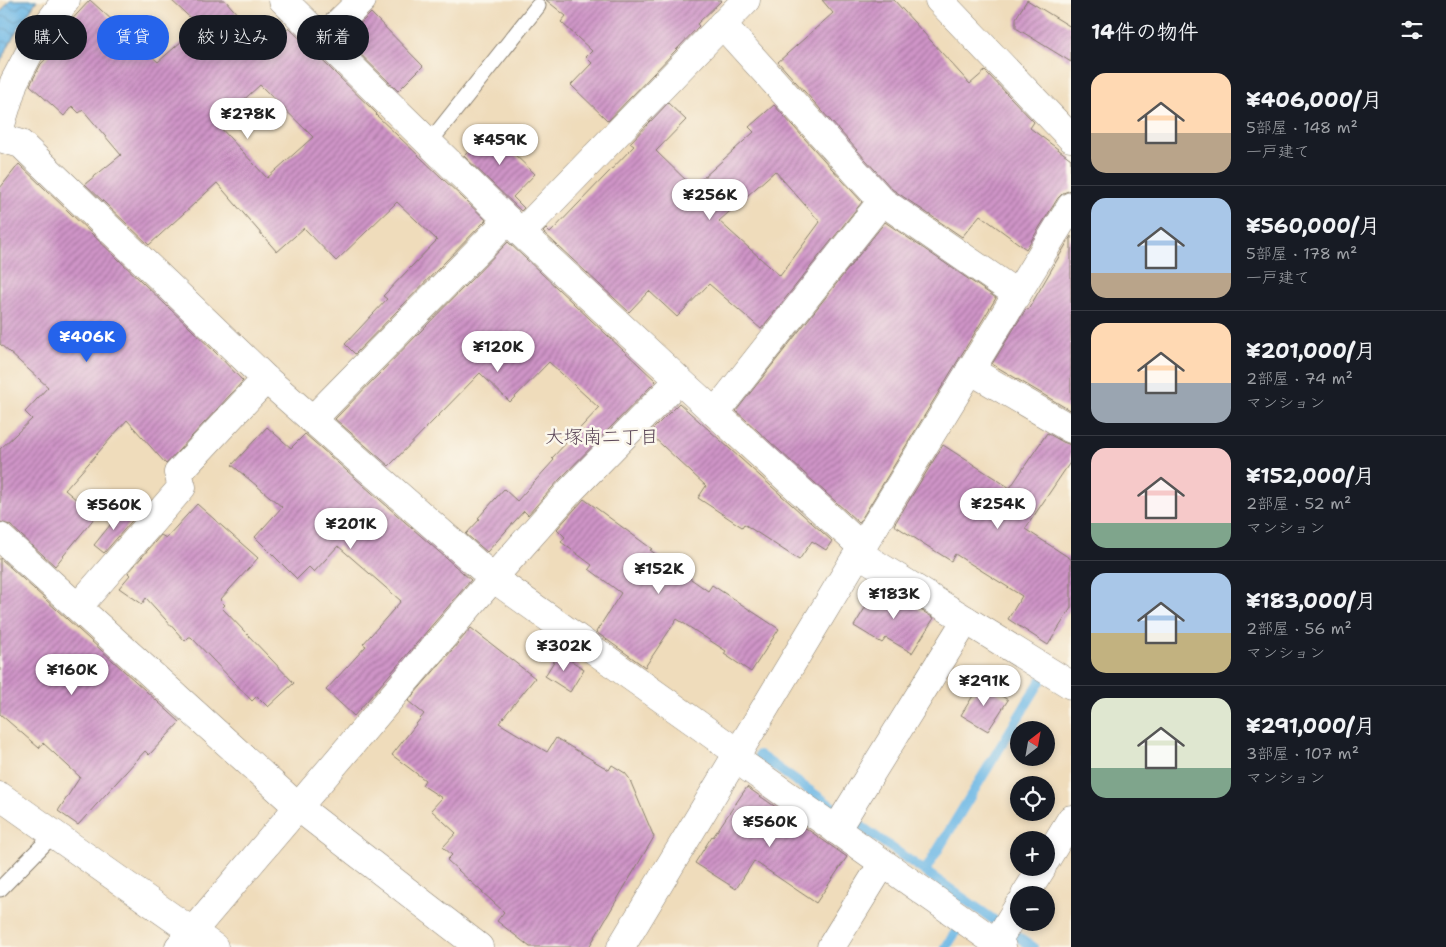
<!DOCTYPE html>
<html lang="ja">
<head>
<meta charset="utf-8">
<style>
  body { margin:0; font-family:"Shantell Sans","Klee One",sans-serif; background:#242831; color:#f1f3f6; height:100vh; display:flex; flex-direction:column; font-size:19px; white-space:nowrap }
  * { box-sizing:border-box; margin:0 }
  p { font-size:16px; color:#9ea1a6 }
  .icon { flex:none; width:28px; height:28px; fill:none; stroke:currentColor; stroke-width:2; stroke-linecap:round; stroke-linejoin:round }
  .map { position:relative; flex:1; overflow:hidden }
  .drawer { display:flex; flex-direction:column; background:#171b24; width:375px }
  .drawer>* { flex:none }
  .banner { position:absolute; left:15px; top:15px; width:475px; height:45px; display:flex; gap:10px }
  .needle { width:32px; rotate:31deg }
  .tools { position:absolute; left:1010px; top:721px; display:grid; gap:10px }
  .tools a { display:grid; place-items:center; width:45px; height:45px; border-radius:50%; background:#171b24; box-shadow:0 2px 8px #0003; font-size:25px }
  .price { position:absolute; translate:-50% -42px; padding:0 11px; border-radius:18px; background:#fff; color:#222; font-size:16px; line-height:32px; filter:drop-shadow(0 1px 2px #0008) }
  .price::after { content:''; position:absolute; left:50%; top:30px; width:15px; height:11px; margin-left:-8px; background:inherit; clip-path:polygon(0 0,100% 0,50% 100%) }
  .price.selected { background:#2563eb; color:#fff }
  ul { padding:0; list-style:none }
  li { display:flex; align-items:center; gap:15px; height:125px; padding:0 20px }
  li+li { border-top:1px solid #363941 }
  li span { display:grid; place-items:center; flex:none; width:140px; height:100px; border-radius:15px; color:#555 }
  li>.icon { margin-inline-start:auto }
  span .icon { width:60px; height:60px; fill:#fffc; stroke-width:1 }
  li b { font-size:21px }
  h2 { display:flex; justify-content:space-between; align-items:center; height:60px; padding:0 20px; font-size:21px }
  .pill { padding:0 18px; border-radius:22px; background:#171b24; box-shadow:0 2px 8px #0003; font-size:18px; line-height:45px }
  .pill.selected { background:#2563eb; color:#fff }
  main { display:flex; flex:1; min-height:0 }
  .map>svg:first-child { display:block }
</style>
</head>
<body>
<main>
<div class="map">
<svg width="1071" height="947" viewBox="0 0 1071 947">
  <defs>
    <pattern id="water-waves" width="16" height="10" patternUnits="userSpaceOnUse" patternTransform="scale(1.25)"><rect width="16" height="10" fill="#6cb7e5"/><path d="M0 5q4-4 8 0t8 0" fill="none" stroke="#5894b9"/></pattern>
    <pattern id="building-hatch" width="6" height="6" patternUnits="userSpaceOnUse" patternTransform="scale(1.25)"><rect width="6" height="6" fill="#cf94c7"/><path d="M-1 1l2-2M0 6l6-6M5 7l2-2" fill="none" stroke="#a778a1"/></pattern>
  </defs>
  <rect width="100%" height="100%" fill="#fbf7ec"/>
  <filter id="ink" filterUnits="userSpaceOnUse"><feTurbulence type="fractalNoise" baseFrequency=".02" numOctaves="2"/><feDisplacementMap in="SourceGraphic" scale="10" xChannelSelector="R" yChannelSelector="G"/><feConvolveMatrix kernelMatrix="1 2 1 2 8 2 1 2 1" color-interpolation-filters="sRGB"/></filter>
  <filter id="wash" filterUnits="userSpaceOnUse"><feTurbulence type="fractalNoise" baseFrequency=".0096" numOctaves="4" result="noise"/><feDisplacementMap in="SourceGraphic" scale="20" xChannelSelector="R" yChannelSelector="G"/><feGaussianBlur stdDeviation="1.12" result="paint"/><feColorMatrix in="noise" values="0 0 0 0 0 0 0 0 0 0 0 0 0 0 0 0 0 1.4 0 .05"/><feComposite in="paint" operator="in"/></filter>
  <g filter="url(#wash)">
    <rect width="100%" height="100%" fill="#efdcbb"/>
    <path fill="url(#water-waves)" stroke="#446a80" d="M 10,0 L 37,0 L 14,35 L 0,63 L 0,13 Z"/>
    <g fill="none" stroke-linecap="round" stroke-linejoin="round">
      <g stroke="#6cb7e5" stroke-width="10">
        <path d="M 759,755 L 833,807"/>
        <path d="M 855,822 L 994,920"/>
        <path d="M 925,871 L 1041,680"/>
        <path d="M 1014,934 L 1033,947"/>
        <path d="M 946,947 L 957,930"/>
      </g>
    </g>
    <g id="blocks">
      <g fill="url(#building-hatch)" fill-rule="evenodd">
        <path d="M 90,0 L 158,62 L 199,26 L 171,0 L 225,0 L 268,49 L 289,28 L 377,114 L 376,115 L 486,220 L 355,354 L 345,344 L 387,299 L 383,296 L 437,240 L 397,202 L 336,261 L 304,228 L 277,252 L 217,183 L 149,245 L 85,184 L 121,155 L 83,110 L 79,113 L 72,106 L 64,116 L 30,85 L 41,64 L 72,31 L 66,26 ZM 260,85 L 313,137 L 267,178 L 217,124 Z"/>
        <path d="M 546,0 L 722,0 L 697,24 L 699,26 L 608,121 L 571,85 L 592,63 L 586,57 L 592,51 L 561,22 L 566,16 Z"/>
        <path d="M 822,0 L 894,0 L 970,84 L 985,71 L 1034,122 L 1030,128 L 1071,159 L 1071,190 L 1063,193 L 1058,198 L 1026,249 L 980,215 L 962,237 L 892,189 L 778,62 L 833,13 Z"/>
        <path d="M 1027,0 L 1071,27 L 1071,62 L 1016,28 L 1016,18 Z"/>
        <path d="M 371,13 L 423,66 L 398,91 L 345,39 Z"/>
        <path d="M 668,103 L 686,120 L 656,151 L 693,187 L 754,132 L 749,127 L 774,105 L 862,202 L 761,329 L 709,284 L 677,317 L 649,291 L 629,312 L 543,232 L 546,229 L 550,233 L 634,146 L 630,143 ZM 775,171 L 820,222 L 780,276 L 719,221 Z"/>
        <path d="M 489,130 L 535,174 L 513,197 L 524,208 L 521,211 L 464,156 Z"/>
        <path d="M 19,164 L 216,353 L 243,381 L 166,464 L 127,420 L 65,490 L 96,516 L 55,566 L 10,525 L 0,522 L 0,449 L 32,419 L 25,412 L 48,387 L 0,344 L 0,188 Z"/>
        <path d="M 885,222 L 996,298 L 859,523 L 736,411 Z"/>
        <path d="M 1071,236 L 1071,411 L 992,364 L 1026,309 L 1028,310 Z"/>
        <path d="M 508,242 L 656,381 L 560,479 L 528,515 L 524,511 L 487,552 L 466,534 L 480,519 L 478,518 L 504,489 L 517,501 L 554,460 L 552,458 L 599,408 L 549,362 L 510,402 L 480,373 L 389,466 L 335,419 Z"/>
        <path d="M 679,403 L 832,541 L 826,550 L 812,541 L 799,560 L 744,524 L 742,527 L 698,498 L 706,486 L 649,433 Z"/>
        <path d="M 267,427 L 291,448 L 305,434 L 471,580 L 354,716 L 326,690 L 366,646 L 363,644 L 401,601 L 338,546 L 314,572 L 309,567 L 297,579 L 255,537 L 282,507 L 232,465 Z"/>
        <path d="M 1047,433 L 1063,442 L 1071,445 L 1071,461 L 1025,529 L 1071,559 L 1071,608 L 1048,645 L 1008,619 L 1022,596 L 955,554 L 951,561 L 894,525 L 943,445 L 1010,488 Z"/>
        <path d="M 584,499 L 652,549 L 650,550 L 708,591 L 712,585 L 779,629 L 751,672 L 724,654 L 726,651 L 677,619 L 645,667 L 596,632 L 621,593 L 589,569 L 592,565 L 561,542 L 565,537 L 557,529 Z"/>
        <path d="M 197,504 L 258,558 L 220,600 L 225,605 L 222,608 L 294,683 L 268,707 L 257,696 L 252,701 L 191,637 L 189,637 L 185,641 L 146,598 L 142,604 L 119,588 L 130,575 L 128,573 L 161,535 L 166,538 Z"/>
        <path d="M 132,510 L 137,515 L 104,553 L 94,545 L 119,514 L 124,519 Z"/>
        <path d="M 0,558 L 180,722 L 149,755 L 145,751 L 78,825 L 58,811 L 80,777 L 43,743 L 39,748 L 0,714 Z"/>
        <path d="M 879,585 L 934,618 L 912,653 L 886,638 L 882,643 L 854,626 Z"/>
        <path d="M 471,628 L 535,678 L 499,723 L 547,752 L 556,738 L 609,770 L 612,765 L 625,773 L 629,778 L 654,837 L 589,947 L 530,947 L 497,921 L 504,912 L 447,860 L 452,855 L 443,847 L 456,833 L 431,810 L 442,798 L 422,785 L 425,780 L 392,755 L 424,714 L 408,701 Z"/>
        <path d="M 559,653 L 584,669 L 570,692 L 545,676 Z"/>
        <path d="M 981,683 L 1008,700 L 988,731 L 961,715 Z"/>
        <path d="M 747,787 L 847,857 L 816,903 L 754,861 L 736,889 L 695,863 L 712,836 L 713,837 Z"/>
      </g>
    </g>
  </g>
  <g filter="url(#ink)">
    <use href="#blocks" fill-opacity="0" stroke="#867c6c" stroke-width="1"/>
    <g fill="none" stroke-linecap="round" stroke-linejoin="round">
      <defs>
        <g id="service">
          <path d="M 429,143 L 538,6"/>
          <path d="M 0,889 L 54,834"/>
        </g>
        <g id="minor">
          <path d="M 283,0 L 521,233 L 679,380 L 862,547"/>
          <path d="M 939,0 L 1071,138"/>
          <path d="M 722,24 L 882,201 L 1017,294"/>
          <path d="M 322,39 L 362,0"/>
          <path d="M 0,128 L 14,82 L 36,40 L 66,0"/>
          <path d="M 0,138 L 21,144 L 266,379 L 493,578 L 738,753"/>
          <path d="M 521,233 L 746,0"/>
          <path d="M 970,370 L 1071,429"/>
          <path d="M 715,413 L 882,201"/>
          <path d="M 312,420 L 508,220"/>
          <path d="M 0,537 L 298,807 L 479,947"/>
          <path d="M 858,553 L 1071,685"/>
          <path d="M 78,607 L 182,487 L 178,473 L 266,379"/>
          <path d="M 736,759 L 1002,947"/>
          <path d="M 836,830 L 966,620"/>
          <path d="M 1046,860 L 1071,819"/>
          <path d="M 1025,895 L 1042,868"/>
          <path d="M 996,943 L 1019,905"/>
          <path d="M 179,947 L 493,578 L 571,490 L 679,380"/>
          <path d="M 621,947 L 862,547 L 1071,206"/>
          <path d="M 831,947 L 883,863"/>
        </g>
        <path id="tertiary" d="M 0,796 L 214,947"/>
      </defs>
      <use href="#service" stroke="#867c6c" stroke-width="17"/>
      <use href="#minor" stroke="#867c6c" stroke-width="29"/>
      <use href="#tertiary" stroke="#867c6c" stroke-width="29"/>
      <use href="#service" stroke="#fff" stroke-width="15"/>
      <use href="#minor" stroke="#fff" stroke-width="28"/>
      <use href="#tertiary" stroke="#fff" stroke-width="28"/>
    </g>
  </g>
  <g text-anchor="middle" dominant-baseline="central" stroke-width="5" stroke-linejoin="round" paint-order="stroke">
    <g font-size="19" fill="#5b4658" stroke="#fbf7ec">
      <text x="602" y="436">大塚南二丁目</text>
    </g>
  </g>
</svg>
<div class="tools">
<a><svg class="needle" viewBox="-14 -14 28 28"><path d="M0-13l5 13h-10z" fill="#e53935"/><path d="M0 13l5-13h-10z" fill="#9ea1a6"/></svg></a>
<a><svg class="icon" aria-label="locate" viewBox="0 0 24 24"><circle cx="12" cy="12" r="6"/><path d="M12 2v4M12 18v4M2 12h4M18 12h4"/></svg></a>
<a>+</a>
<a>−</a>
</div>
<b class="price" style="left:248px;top:140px">¥278K</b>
<b class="price" style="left:500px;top:166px">¥459K</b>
<b class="price" style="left:710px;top:221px">¥256K</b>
<b class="price selected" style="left:87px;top:363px">¥406K</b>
<b class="price" style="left:498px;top:373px">¥120K</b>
<b class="price" style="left:998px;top:530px">¥254K</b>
<b class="price" style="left:114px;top:531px">¥560K</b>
<b class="price" style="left:351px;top:550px">¥201K</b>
<b class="price" style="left:659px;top:595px">¥152K</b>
<b class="price" style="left:894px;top:620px">¥183K</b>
<b class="price" style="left:564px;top:672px">¥302K</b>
<b class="price" style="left:72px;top:696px">¥160K</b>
<b class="price" style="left:984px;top:707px">¥291K</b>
<b class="price" style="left:770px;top:848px">¥560K</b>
<div class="banner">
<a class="pill">購入</a>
<a class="pill selected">賃貸</a>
<a class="pill">絞り込み</a>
<a class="pill">新着</a>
</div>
</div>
<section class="drawer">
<h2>14件の物件<svg class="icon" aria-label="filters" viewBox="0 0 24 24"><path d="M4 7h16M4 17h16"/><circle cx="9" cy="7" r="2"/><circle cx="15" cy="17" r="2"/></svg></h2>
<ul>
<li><span style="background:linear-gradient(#ffd9b3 60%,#b9a48a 0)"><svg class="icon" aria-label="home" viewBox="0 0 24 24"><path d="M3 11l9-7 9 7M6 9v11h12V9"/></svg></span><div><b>¥406,000/月</b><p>5部屋 · 148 m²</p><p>一戸建て</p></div></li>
<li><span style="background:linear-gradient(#a9c7e8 75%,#b9a48a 0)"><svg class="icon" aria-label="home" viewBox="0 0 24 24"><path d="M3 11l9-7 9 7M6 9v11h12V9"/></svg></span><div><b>¥560,000/月</b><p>5部屋 · 178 m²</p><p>一戸建て</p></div></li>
<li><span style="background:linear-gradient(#ffd9b3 60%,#9aa5b1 0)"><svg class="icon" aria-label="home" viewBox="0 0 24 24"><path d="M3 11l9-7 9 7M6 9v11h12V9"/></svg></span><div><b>¥201,000/月</b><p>2部屋 · 74 m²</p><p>マンション</p></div></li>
<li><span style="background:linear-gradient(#f6c9c9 75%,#7fa58c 0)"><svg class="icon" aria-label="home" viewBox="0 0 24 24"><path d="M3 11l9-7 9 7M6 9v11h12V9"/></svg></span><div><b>¥152,000/月</b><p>2部屋 · 52 m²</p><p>マンション</p></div></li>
<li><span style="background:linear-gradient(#a9c7e8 60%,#c2b280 0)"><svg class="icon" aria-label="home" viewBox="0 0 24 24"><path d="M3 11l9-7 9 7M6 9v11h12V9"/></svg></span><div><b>¥183,000/月</b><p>2部屋 · 56 m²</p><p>マンション</p></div></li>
<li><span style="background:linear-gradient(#dfe7d0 70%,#7fa58c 0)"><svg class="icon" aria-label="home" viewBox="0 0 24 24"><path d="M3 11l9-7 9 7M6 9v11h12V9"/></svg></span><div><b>¥291,000/月</b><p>3部屋 · 107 m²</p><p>マンション</p></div></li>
</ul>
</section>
</main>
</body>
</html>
